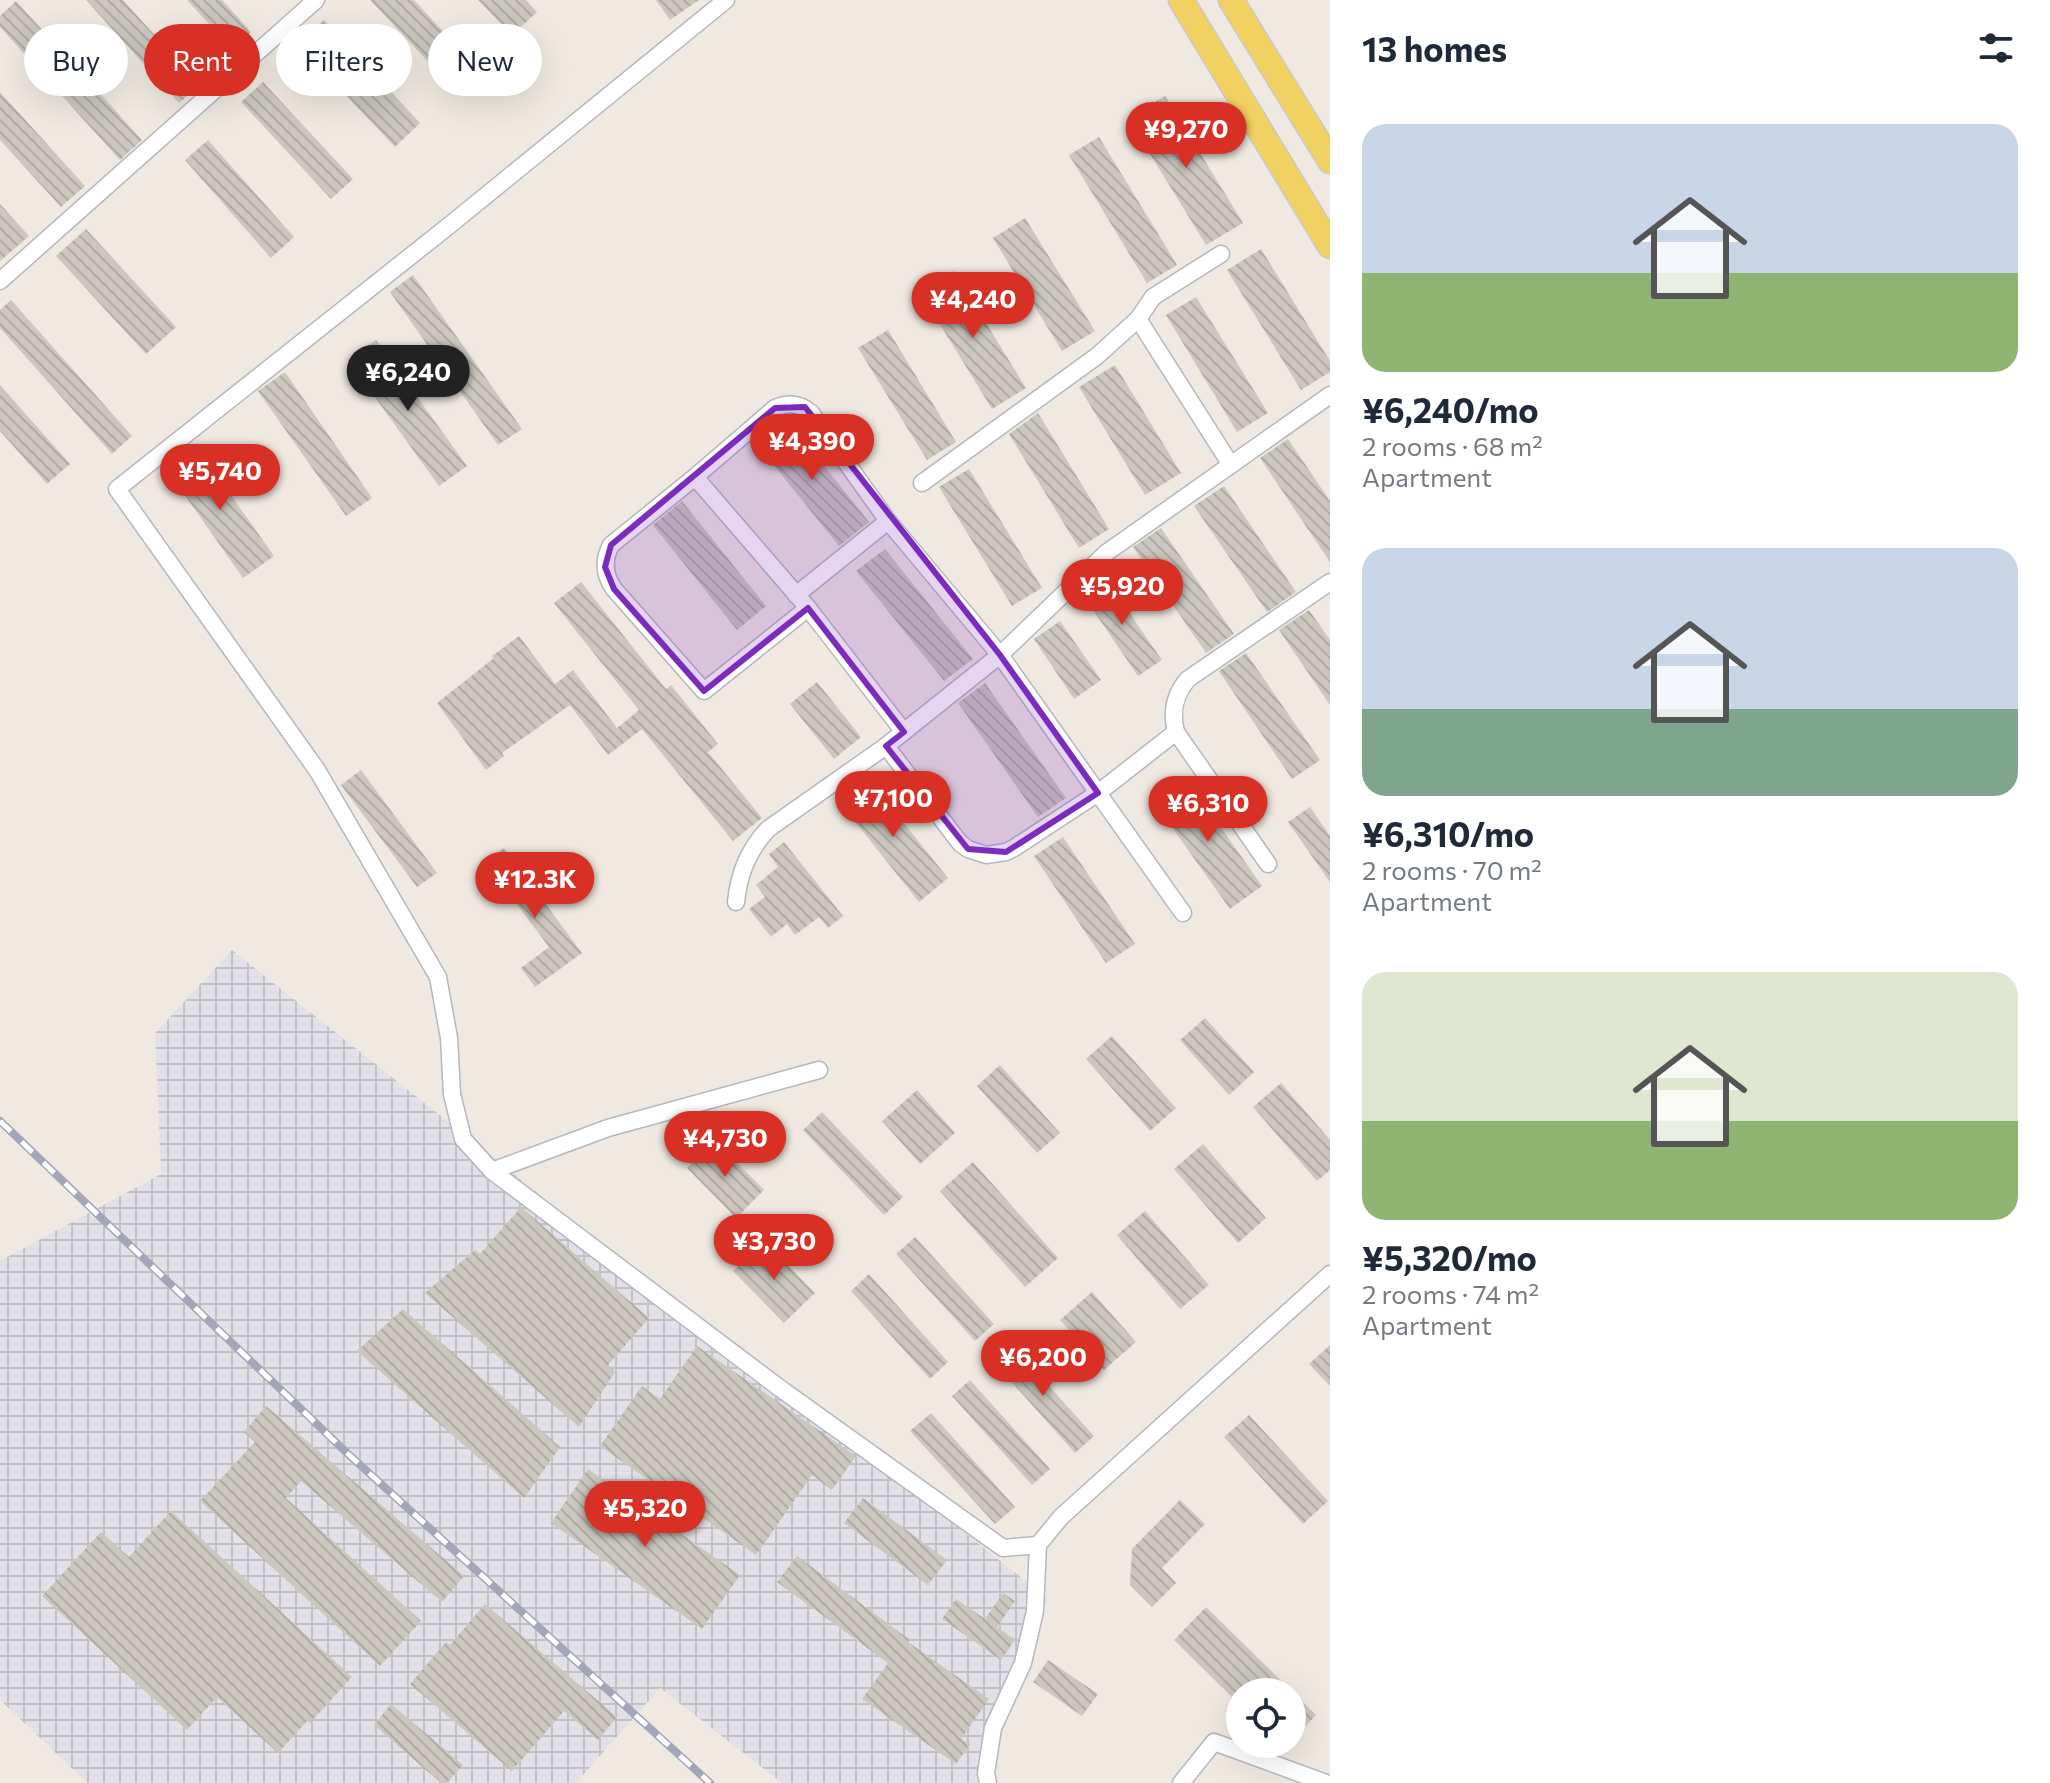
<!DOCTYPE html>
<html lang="en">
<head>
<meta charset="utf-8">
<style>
  body { margin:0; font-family:Commissioner,sans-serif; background:#f6f6f7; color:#1f2937; height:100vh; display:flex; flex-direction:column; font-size:30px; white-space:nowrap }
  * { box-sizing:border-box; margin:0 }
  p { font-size:26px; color:#747a83 }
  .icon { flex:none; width:44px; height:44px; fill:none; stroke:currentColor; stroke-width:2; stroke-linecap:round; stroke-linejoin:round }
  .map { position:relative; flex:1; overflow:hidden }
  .side { display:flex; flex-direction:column; background:#fff; width:720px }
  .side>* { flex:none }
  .guide { position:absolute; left:24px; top:24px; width:760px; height:72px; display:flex; gap:16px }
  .tools { position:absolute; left:1226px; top:1678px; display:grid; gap:16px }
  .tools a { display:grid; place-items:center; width:80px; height:80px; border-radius:50%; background:#fff; box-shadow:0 8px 32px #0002; font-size:40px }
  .price { position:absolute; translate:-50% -68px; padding:0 18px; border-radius:28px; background:#d93025; color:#fff; font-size:26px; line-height:52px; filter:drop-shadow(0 2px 4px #0008) }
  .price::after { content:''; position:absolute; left:50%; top:48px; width:24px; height:18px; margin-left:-12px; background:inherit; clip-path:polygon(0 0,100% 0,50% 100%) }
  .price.on { background:#222; color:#fff }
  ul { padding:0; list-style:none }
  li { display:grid; align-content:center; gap:16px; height:424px; padding:0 32px }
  li span { display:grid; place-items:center; height:248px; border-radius:24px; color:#555 }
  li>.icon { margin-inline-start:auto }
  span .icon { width:144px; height:144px; fill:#fffc; stroke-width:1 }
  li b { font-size:34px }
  h2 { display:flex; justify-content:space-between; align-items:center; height:96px; padding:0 32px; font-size:34px }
  .pill { padding:0 28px; border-radius:36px; background:#fff; box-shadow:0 8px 32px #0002; font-size:28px; line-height:72px }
  .pill.on { background:#d93025; color:#fff }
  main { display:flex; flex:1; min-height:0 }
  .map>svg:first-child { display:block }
</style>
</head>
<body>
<main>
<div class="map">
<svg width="1330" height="1783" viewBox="0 0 1330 1783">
  <defs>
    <pattern id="industrial-grid" width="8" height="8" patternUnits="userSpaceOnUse" patternTransform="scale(2)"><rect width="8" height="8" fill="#e3e1e8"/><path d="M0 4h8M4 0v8" fill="none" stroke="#c3c1c7"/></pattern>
    <pattern id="building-back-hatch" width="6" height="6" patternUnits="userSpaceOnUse" patternTransform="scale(2)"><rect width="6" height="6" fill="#cbc7bf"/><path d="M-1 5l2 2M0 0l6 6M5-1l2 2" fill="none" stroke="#afaba4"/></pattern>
  </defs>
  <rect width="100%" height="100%" fill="#efe9e1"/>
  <path fill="url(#industrial-grid)" d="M 232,950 L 1047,1598 L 992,1764 L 980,1783 L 782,1783 L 660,1688 L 576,1783 L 87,1783 L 0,1700 L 0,1261 L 161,1174 L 155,1033 Z"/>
  <g fill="url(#building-back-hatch)">
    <path d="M 86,0 L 123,0 L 200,85 L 179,103 Z"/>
    <path d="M 187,0 L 222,0 L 251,32 L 232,49 Z"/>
    <path d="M 370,0 L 414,0 L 476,67 L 453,88 Z"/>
    <path d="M 478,0 L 526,0 L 537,12 L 512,35 Z"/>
    <path d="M 656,0 L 699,0 L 670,20 Z"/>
    <path d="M 16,1 L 142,140 L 120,160 L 0,27 L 0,16 Z"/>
    <path d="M 324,20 L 420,123 L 395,147 L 298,44 Z"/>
    <path d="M 263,82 L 353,179 L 331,199 L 241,102 Z"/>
    <path d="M 0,92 L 85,186 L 61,207 L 0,140 Z"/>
    <path d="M 1165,96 L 1243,223 L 1206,245 L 1128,118 Z"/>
    <path d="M 1099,137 L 1177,265 L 1147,283 L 1069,155 Z"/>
    <path d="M 208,140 L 294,237 L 271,258 L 185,160 Z"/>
    <path d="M 0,204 L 29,236 L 0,261 Z"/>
    <path d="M 1025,218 L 1095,331 L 1062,351 L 993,238 Z"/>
    <path d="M 86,229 L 176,327 L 146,354 L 56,256 Z"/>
    <path d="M 1261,249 L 1330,361 L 1330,372 L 1301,390 L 1227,270 Z"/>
    <path d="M 954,271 L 1026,388 L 992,409 L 920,292 Z"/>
    <path d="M 413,275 L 522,429 L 498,445 L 390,292 Z"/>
    <path d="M 1196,297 L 1268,413 L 1237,432 L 1166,315 Z"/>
    <path d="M 11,300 L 132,436 L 112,454 L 0,328 L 0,310 Z"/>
    <path d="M 888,330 L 956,442 L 927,460 L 858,348 Z"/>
    <path d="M 376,340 L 467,466 L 439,486 L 348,360 Z"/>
    <path d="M 1115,365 L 1181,473 L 1145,495 L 1079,387 Z"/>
    <path d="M 285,372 L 372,498 L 346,516 L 258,391 Z"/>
    <path d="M 0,385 L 70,464 L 47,484 L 0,431 Z"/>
    <path d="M 1038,413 L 1109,529 L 1079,548 L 1009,434 Z"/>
    <path d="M 786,418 L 869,522 L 839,546 L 756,443 Z"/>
    <path d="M 1288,439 L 1330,501 L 1330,562 L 1260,458 Z"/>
    <path d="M 196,446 L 274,556 L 243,578 L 165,467 Z"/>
    <path d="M 969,469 L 1042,588 L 1012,606 L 939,487 Z"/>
    <path d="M 1224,486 L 1296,592 L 1267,612 L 1194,506 Z"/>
    <path d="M 682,501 L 766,606 L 737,630 L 653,525 Z"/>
    <path d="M 1161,528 L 1234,634 L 1206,653 L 1133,547 Z"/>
    <path d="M 885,549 L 973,659 L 944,681 L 856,571 Z"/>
    <path d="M 1105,578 L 1162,660 L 1138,676 L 1082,594 Z"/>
    <path d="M 581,582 L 666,689 L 671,685 L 718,744 L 708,752 L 762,818 L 733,841 L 642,729 L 608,755 L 570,705 L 502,753 L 504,756 L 486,770 L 437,703 L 494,658 L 492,656 L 519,636 L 555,684 L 573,670 L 617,728 L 639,710 L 554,603 Z"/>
    <path d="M 1309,610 L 1330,640 L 1330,705 L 1279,630 Z"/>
    <path d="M 1060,621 L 1101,680 L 1074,699 L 1034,639 Z"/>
    <path d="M 1246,653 L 1320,760 L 1292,779 L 1219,671 Z"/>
    <path d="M 817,682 L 861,737 L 834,759 L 790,704 Z"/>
    <path d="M 985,683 L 1066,798 L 1038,817 L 958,703 Z"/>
    <path d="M 361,770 L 437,873 L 417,887 L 341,785 Z"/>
    <path d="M 866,776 L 948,878 L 919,902 L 837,799 Z"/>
    <path d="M 1187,779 L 1262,886 L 1230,909 L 1154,802 Z"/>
    <path d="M 1310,807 L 1330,836 L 1330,882 L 1288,822 Z"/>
    <path d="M 1063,837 L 1135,944 L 1106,963 L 1034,856 Z"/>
    <path d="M 784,842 L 843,916 L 828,928 L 819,917 L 795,935 L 787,924 L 771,937 L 749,909 L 765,897 L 756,885 L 778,867 L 769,854 Z"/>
    <path d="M 504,848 L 582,953 L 535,987 L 521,968 L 549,947 L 485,862 Z"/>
    <path d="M 1205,1018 L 1254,1072 L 1229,1095 L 1180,1040 Z"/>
    <path d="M 1112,1036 L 1176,1108 L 1150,1131 L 1086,1059 Z"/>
    <path d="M 1000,1065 L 1060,1133 L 1037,1153 L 977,1086 Z"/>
    <path d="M 1281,1083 L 1330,1140 L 1330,1170 L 1317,1181 L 1253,1107 Z"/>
    <path d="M 917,1090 L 955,1133 L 920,1164 L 882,1121 Z"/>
    <path d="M 822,1112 L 903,1197 L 884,1215 L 803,1130 Z"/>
    <path d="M 714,1140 L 764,1190 L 736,1218 L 687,1168 Z"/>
    <path d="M 1203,1144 L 1266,1218 L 1238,1243 L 1174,1169 Z"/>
    <path d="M 973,1162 L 1058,1258 L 1025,1287 L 940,1191 Z"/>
    <path d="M 521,1207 L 649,1318 L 608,1365 L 615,1372 L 579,1427 L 425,1293 L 475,1250 L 480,1254 Z"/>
    <path d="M 1145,1211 L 1209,1285 L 1180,1309 L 1117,1235 Z"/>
    <path d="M 915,1237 L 994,1324 L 975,1341 L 896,1254 Z"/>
    <path d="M 764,1241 L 815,1293 L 784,1323 L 733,1271 Z"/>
    <path d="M 869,1274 L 948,1362 L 930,1379 L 851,1291 Z"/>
    <path d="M 1092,1292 L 1136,1342 L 1104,1370 L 1060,1320 Z"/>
    <path d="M 403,1309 L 560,1447 L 524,1498 L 357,1351 Z"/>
    <path d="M 1011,1344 L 1094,1436 L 1075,1453 L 992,1360 Z"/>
    <path d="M 1330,1345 L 1330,1386 L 1309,1364 Z"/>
    <path d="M 697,1346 L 856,1456 L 832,1490 L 812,1475 L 756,1555 L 600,1446 L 642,1386 L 660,1399 Z"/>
    <path d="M 970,1380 L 1050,1469 L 1032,1485 L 952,1396 Z"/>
    <path d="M 266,1406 L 464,1576 L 442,1602 L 301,1481 L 286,1498 L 421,1621 L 380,1666 L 200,1501 L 255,1442 L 244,1432 Z"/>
    <path d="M 931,1413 L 1015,1507 L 995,1524 L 910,1431 Z"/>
    <path d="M 1249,1415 L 1328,1501 L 1303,1524 L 1224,1437 Z"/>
    <path d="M 588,1469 L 740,1575 L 702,1629 L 551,1523 Z"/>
    <path d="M 863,1498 L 947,1560 L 928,1585 L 844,1523 Z"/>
    <path d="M 1180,1500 L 1205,1524 L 1162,1568 L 1176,1583 L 1152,1607 L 1130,1585 L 1132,1549 Z"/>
    <path d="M 171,1511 L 352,1677 L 310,1723 L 307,1721 L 278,1753 L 217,1697 L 187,1730 L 42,1596 L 101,1532 L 129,1557 Z"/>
    <path d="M 797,1556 L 910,1640 L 908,1642 L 989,1699 L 961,1739 L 970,1744 L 956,1764 L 862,1699 L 888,1663 L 777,1582 Z"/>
    <path d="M 1003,1593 L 1015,1601 L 997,1627 L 1015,1640 L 1001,1660 L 942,1619 L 956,1599 L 985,1619 Z"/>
    <path d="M 485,1604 L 617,1717 L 598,1740 L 564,1711 L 512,1771 L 410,1684 L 446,1642 L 450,1645 Z"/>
    <path d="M 1206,1607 L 1316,1715 L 1292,1740 L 1292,1692 L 1240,1692 L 1240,1705 L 1174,1640 Z"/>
    <path d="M 1048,1660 L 1098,1694 L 1082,1716 L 1033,1682 Z"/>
    <path d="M 391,1704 L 463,1765 L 447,1783 L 441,1783 L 374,1725 Z"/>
  </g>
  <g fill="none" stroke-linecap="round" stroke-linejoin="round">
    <defs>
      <g id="street">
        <path d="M 726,0 L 451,224 L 117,489 L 317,770 L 438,977 L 449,1038 L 452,1094 L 463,1139 L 492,1171 L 781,1389 L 1003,1548 L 1038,1545"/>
        <path d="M 0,281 L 316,0"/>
        <path d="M 1138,319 L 1231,465"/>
        <path d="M 695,477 L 808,608 L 904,732"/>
        <path d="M 922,483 L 1097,356 L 1138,319 L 1153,297 L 1221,254"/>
        <path d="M 808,608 L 704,691 L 614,589 C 604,575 603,560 611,545 L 695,477 L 775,408 C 789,402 800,403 811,413 L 888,521"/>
        <path d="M 1176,732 C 1171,712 1174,695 1188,679 L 1330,582"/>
        <path d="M 886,746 L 960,843 L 968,849 L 986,855 L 1006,852 L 1014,848 L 1098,793 L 1176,732 L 1268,864"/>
        <path d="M 736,902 C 739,873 748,851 768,829 L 886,746 L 1000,655 L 888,521 L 796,595"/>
        <path d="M 1183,913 L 1000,655 L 1106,553 L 1330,395"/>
        <path d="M 492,1171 L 608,1128 L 819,1070"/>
        <path d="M 988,1783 L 986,1773 L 993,1728 L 1023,1663 L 1035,1611 L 1038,1545 L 1061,1517 L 1330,1274"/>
        <path d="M 1181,1783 L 1214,1742 L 1326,1783"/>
      </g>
      <g id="primary">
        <path d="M 1181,0 L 1330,246"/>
        <path d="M 1231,0 L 1330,161"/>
      </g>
    </defs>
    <use href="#street" stroke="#b4b7c1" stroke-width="19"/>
    <use href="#primary" stroke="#c9c9c9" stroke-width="27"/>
    <use href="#street" stroke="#fff" stroke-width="16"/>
    <use href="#primary" stroke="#f2d163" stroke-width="24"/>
    <defs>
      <path id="rail" d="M 0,1121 L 347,1453 L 710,1783"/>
    </defs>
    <use href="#rail" stroke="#a3a6b8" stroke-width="8"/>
    <use href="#rail" stroke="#fff" stroke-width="5" stroke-dasharray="15" stroke-linecap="butt"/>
  </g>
  <path fill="#7b2cbf" fill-opacity="0.2" stroke="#7b2cbf" stroke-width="6" stroke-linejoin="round" d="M 805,407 L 1000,655 L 1098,793 L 1006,852 L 968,849 L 886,746 L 904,732 L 808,608 L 704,691 L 614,589 L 605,567 L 611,545 L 775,408 Z"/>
</svg>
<div class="tools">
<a><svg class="icon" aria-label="locate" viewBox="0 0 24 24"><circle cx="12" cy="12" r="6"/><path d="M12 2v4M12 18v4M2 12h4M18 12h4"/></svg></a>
</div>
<b class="price" style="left:1186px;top:170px">¥9,270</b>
<b class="price" style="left:973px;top:340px">¥4,240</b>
<b class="price on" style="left:408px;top:413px">¥6,240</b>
<b class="price" style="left:812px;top:482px">¥4,390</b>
<b class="price" style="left:220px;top:512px">¥5,740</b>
<b class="price" style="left:1122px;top:627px">¥5,920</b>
<b class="price" style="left:893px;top:839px">¥7,100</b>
<b class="price" style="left:1208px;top:844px">¥6,310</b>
<b class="price" style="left:535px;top:920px">¥12.3K</b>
<b class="price" style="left:725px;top:1179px">¥4,730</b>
<b class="price" style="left:774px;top:1282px">¥3,730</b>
<b class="price" style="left:1043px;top:1398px">¥6,200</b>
<b class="price" style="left:645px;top:1549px">¥5,320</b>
<div class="guide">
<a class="pill">Buy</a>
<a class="pill on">Rent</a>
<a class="pill">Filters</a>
<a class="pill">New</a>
</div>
</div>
<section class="side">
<h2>13 homes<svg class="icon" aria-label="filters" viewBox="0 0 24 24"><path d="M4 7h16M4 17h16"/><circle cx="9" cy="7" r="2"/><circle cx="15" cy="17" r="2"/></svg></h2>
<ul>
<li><span style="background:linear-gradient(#c9d6e8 60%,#8fb573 0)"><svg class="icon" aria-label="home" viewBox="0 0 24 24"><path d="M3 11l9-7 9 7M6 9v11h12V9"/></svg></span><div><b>¥6,240/mo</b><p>2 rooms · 68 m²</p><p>Apartment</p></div></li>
<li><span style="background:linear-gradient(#c9d6e8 65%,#7fa58c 0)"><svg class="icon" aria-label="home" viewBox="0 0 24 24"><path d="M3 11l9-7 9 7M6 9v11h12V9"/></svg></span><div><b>¥6,310/mo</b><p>2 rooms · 70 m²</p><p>Apartment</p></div></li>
<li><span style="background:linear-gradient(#dfe7d0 60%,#8fb573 0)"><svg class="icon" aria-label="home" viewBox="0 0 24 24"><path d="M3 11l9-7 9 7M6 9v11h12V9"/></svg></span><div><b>¥5,320/mo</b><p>2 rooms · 74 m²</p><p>Apartment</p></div></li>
</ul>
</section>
</main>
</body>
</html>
